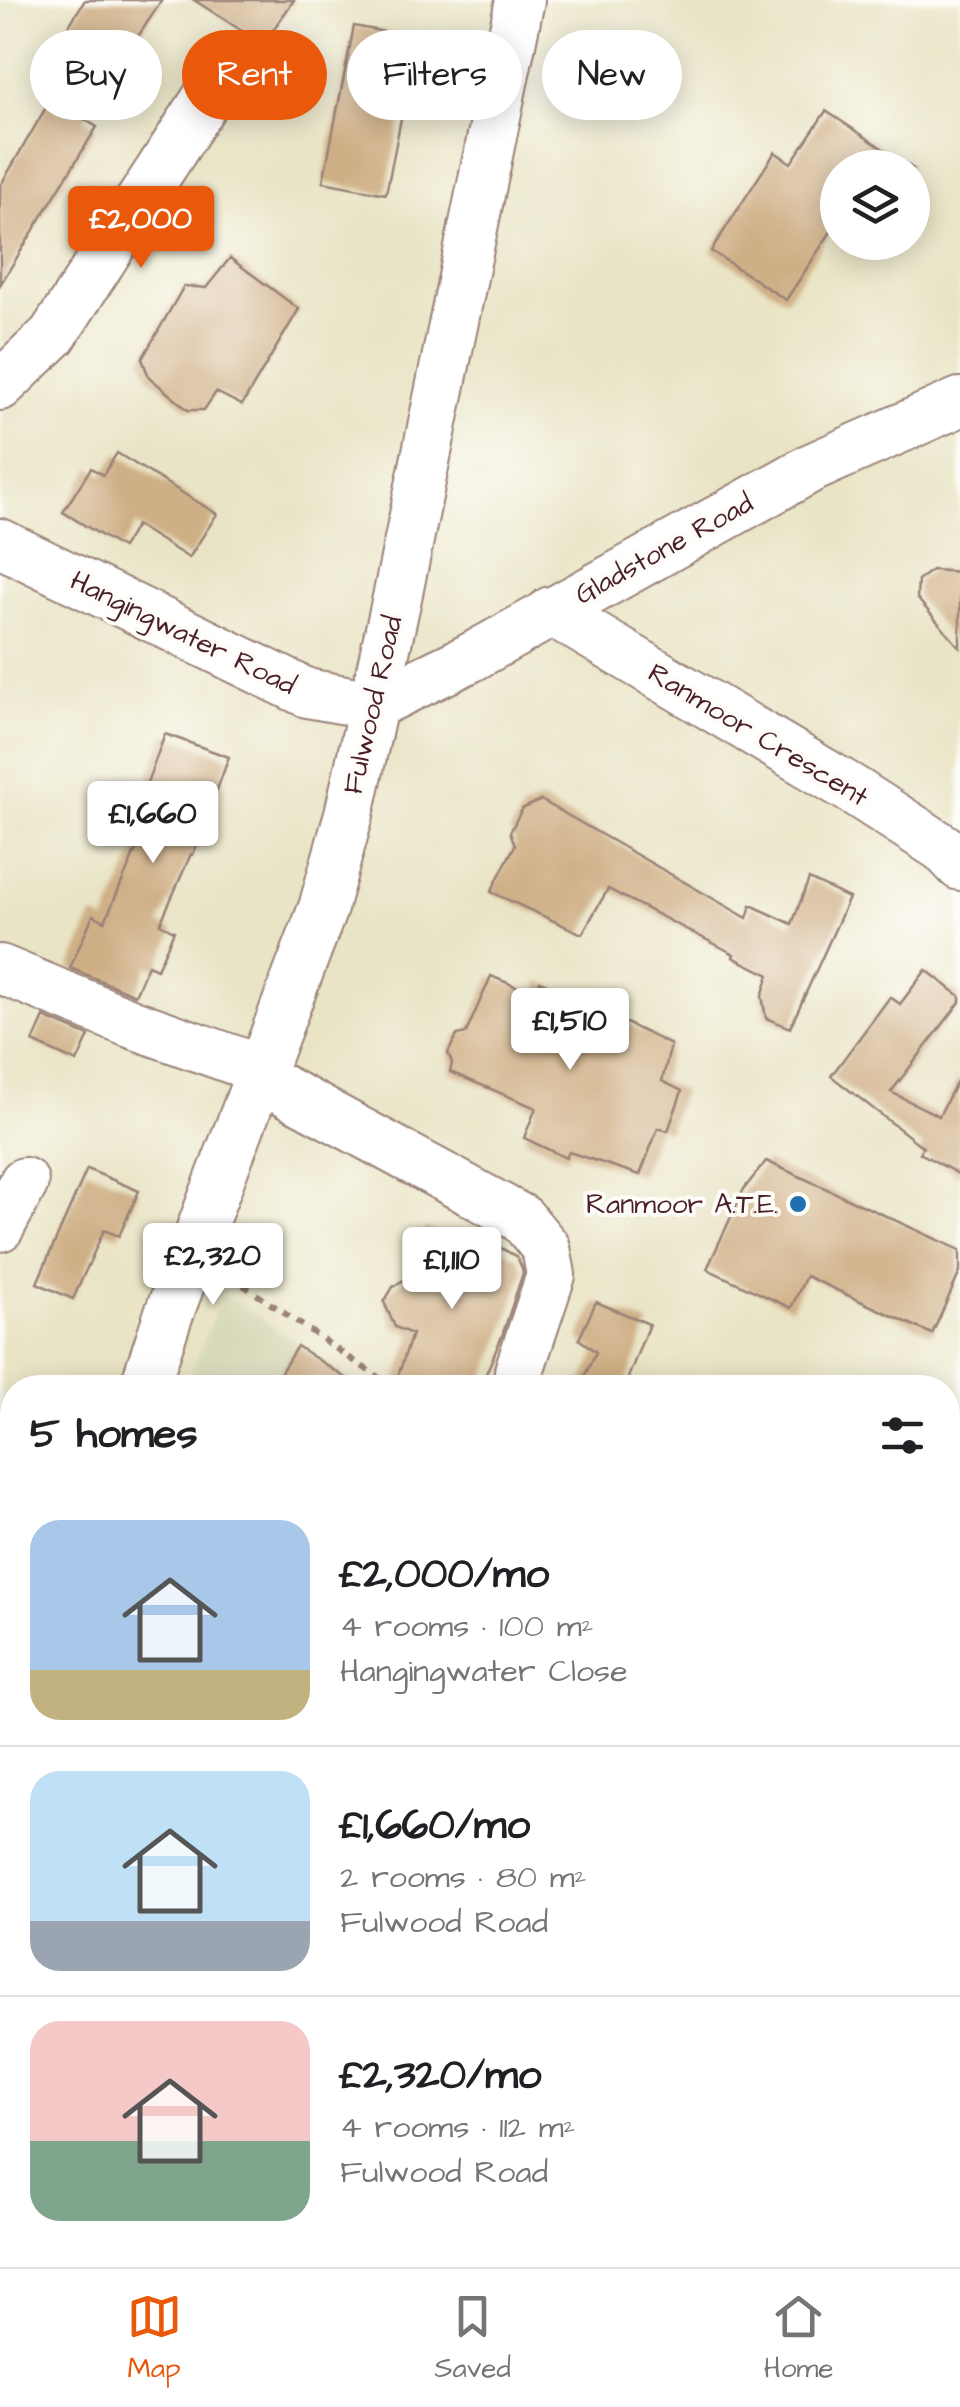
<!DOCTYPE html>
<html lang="en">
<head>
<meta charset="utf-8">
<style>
  body { margin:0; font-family:"Architects Daughter",sans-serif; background:#f6f6f6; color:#202124; height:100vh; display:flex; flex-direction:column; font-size:38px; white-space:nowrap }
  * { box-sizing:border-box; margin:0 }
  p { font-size:32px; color:#757577 }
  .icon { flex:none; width:55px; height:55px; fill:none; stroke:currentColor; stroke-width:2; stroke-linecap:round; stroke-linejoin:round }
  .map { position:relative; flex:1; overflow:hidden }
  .sheet { position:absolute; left:0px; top:1375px; width:960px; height:892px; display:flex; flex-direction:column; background:#fff; border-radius:40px 40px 0 0; box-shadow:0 5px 25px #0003 }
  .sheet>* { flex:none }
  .banner { position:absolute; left:30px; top:30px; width:900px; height:90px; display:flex; gap:20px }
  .buttons { position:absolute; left:820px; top:150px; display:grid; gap:20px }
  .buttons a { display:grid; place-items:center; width:110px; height:110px; border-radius:50%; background:#fff; box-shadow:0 5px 25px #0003; font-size:50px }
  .price { position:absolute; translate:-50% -85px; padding:0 22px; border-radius:10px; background:#fff; color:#222; font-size:32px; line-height:65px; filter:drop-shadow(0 2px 5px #0008) }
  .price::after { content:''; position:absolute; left:50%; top:60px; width:30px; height:22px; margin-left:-15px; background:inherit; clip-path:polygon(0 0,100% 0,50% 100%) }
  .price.current { background:#ea580c; color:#fff }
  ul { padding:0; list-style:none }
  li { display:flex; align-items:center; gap:30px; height:250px; padding:0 30px }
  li+li { border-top:2px solid #e0e0e0 }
  li span { display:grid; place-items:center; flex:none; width:280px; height:200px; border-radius:30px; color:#555 }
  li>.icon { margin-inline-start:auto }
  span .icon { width:120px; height:120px; fill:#fffc; stroke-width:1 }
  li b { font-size:42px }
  h2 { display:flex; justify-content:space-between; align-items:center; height:120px; padding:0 30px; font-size:42px }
  .pill { padding:0 35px; border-radius:45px; background:#fff; box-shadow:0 5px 25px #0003; font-size:35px; line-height:90px }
  .pill.current { background:#ea580c; color:#fff }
  .tab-bar { display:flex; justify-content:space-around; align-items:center; height:140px; border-top:2px solid #e0e0e0; background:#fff; font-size:28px; color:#757577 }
  .tab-bar a { display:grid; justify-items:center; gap:5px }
  .tab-bar .current { color:#ea580c }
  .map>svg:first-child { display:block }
</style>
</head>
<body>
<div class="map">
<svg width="960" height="2267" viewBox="0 0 960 2267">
  <rect width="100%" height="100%" fill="#fdfcf7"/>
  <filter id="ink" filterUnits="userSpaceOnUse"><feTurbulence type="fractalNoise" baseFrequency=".01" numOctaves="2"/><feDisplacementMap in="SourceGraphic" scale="20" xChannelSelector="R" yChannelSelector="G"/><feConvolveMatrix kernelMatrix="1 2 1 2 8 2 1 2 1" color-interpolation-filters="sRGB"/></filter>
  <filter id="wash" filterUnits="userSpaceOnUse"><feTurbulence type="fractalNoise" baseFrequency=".0048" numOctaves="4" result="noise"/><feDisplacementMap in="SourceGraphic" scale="40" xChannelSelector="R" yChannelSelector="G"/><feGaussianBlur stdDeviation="2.25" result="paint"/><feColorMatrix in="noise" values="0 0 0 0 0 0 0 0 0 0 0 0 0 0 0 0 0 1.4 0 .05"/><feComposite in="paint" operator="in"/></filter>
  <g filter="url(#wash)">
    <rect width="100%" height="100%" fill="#e9e4c5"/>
    <g fill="#d8dab9">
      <path d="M 223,1293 L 361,1387 L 185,1388 Z"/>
      <path d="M 12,1858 L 12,2255 L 111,2255 L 107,2267 L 0,2267 L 0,1909 Z"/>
    </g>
    <g id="blocks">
      <g fill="#cfaf85">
        <path d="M 85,0 L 162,0 L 84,119 L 97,127 L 0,285 L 0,186 L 61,82 L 50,74 L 69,44 L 61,38 Z"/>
        <path d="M 194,0 L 294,0 L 263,44 Z"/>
        <path d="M 354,26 L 417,38 L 386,194 L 323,182 Z"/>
        <path d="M 826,111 L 912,168 L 838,168 L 838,221 L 786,300 L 711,251 L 775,152 L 791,163 Z"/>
        <path d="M 230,258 L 299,309 L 242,405 L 216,392 L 204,410 L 188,410 L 149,377 L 142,359 L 184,286 L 206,288 Z"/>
        <path d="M 117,453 L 217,514 L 189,558 L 136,525 L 122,548 L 63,512 L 91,468 L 103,475 Z"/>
        <path d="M 932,570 L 960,572 L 960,648 L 917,598 L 918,580 Z"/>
        <path d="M 165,734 L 229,757 L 193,855 L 191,854 L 160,924 L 174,931 L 157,969 L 148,965 L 135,995 L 70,968 L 93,915 L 105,921 L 142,836 L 129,832 Z"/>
        <path d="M 541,800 L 747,918 L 751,905 L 792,924 L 809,879 L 849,898 L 790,1028 L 766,1018 L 762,996 L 769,975 L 733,957 L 734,954 L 608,889 L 582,934 L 491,892 L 515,845 L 510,832 L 522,809 Z"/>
        <path d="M 926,970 L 960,996 L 960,1002 L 891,1092 L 939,1116 L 960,1075 L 960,1175 L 920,1153 L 923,1147 L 831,1076 L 890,997 L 900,1004 Z"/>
        <path d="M 491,976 L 536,995 L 540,981 L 671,1045 L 662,1081 L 682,1091 L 668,1131 L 658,1128 L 640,1175 L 569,1152 L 566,1158 L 524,1138 L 536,1108 L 450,1072 L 452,1063 L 448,1053 L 457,1035 L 466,1033 Z"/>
        <path d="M 44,1017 L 89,1036 L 77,1062 L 33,1042 Z"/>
        <path d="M 766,1161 L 960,1250 L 960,1272 L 932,1334 L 806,1276 L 791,1308 L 707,1269 L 744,1189 Z"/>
        <path d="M 87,1169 L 139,1191 L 119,1236 L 104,1230 L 73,1299 L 37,1283 Z"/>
        <path d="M 425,1227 L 487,1255 L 501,1248 L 517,1257 L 522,1268 L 523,1273 L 502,1336 L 480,1388 L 394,1388 L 412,1334 L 395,1327 L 384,1302 L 393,1287 L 405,1279 Z"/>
        <path d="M 596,1302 L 649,1324 L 624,1388 L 579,1388 L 596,1352 L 579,1339 Z"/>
        <path d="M 297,1346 L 361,1388 L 271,1388 Z"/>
      </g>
    </g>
  </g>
  <g filter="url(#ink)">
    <use href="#blocks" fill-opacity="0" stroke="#9a8278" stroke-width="2.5"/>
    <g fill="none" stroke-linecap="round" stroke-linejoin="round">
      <defs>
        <g id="minor">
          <path d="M 0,386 L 53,335 L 210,93"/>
          <path d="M 0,543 L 307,693 L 373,705 L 470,658 L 811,468 L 960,402"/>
          <path d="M 551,611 L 853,790 L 943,848 L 960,866"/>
          <path d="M 0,969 L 130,1023 L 262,1070"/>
          <path d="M 259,1077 L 522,1219 L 546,1248 L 551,1275 L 519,1371"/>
          <path d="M 0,1227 L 24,1182"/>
          <path d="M 144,1388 L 168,1316 L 323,908 L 349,814 L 397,598 L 520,0"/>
          <path d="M 0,1488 L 12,1494"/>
          <path d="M 948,1683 L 954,1576 L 960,1561"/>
          <path d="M 948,1701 L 957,1883 L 957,2032 L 960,2047"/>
          <path d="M 0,1861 L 12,1814"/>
          <path d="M 215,2267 L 229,2255"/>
        </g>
      </defs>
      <use href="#minor" stroke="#9a8278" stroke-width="52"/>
      <path stroke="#9a8278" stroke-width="6" stroke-dasharray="8 8" stroke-linecap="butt" d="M 230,1276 L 394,1388"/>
      <use href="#minor" stroke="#fff" stroke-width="48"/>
    </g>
  </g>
  <circle fill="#1f6fb2" stroke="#fdfcf7" stroke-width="4" cx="798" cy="1204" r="10"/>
  <g text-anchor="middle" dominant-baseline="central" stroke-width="8" stroke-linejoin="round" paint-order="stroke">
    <g font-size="28" fill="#4a1f2b" stroke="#fdfcf7">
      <text transform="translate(664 549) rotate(-29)">Gladstone Road</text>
      <text transform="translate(183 633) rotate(26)">Hangingwater Road</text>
      <text transform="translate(373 705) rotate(-77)">Fulwood Road</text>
      <text transform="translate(758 735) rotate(31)">Ranmoor Crescent</text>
    </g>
    <g font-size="28" fill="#4a1f2b" stroke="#fdfcf7" text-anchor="end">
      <text x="778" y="1204">Ranmoor A.T.E.</text>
    </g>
  </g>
</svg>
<div class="buttons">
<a><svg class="icon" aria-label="layers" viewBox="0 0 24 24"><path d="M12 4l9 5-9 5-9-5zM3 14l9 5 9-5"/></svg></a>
</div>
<b class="price current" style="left:141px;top:271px">£2,000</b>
<b class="price" style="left:153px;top:866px">£1,660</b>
<b class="price" style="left:570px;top:1073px">£1,510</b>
<b class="price" style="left:213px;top:1308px">£2,320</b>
<b class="price" style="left:452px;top:1312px">£1,110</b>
<div class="banner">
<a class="pill">Buy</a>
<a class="pill current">Rent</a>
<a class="pill">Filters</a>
<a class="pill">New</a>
</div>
<section class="sheet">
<h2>5 homes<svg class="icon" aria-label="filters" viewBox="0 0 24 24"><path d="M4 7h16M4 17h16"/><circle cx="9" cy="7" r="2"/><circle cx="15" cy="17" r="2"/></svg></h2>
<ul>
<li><span style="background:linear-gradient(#a9c7e8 75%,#c2b280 0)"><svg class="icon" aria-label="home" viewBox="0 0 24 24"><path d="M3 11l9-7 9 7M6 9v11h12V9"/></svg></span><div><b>£2,000/mo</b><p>4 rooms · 100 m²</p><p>Hangingwater Close</p></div></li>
<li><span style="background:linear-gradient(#bfe0f5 75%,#9aa5b1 0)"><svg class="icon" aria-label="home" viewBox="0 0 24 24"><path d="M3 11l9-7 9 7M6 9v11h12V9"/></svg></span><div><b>£1,660/mo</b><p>2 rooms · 80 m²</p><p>Fulwood Road</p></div></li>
<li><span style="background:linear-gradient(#f6c9c9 60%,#7fa58c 0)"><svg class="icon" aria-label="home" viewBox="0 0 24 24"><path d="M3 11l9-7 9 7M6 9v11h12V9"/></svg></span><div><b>£2,320/mo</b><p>4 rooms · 112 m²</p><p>Fulwood Road</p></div></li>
</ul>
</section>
</div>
<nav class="tab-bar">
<a class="current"><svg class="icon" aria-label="map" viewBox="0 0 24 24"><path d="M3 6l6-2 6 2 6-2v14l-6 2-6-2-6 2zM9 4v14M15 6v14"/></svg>Map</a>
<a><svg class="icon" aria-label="saved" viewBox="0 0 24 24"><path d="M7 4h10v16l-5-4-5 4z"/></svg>Saved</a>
<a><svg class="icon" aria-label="home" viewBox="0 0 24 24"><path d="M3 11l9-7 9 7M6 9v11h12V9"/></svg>Home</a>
</nav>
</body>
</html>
